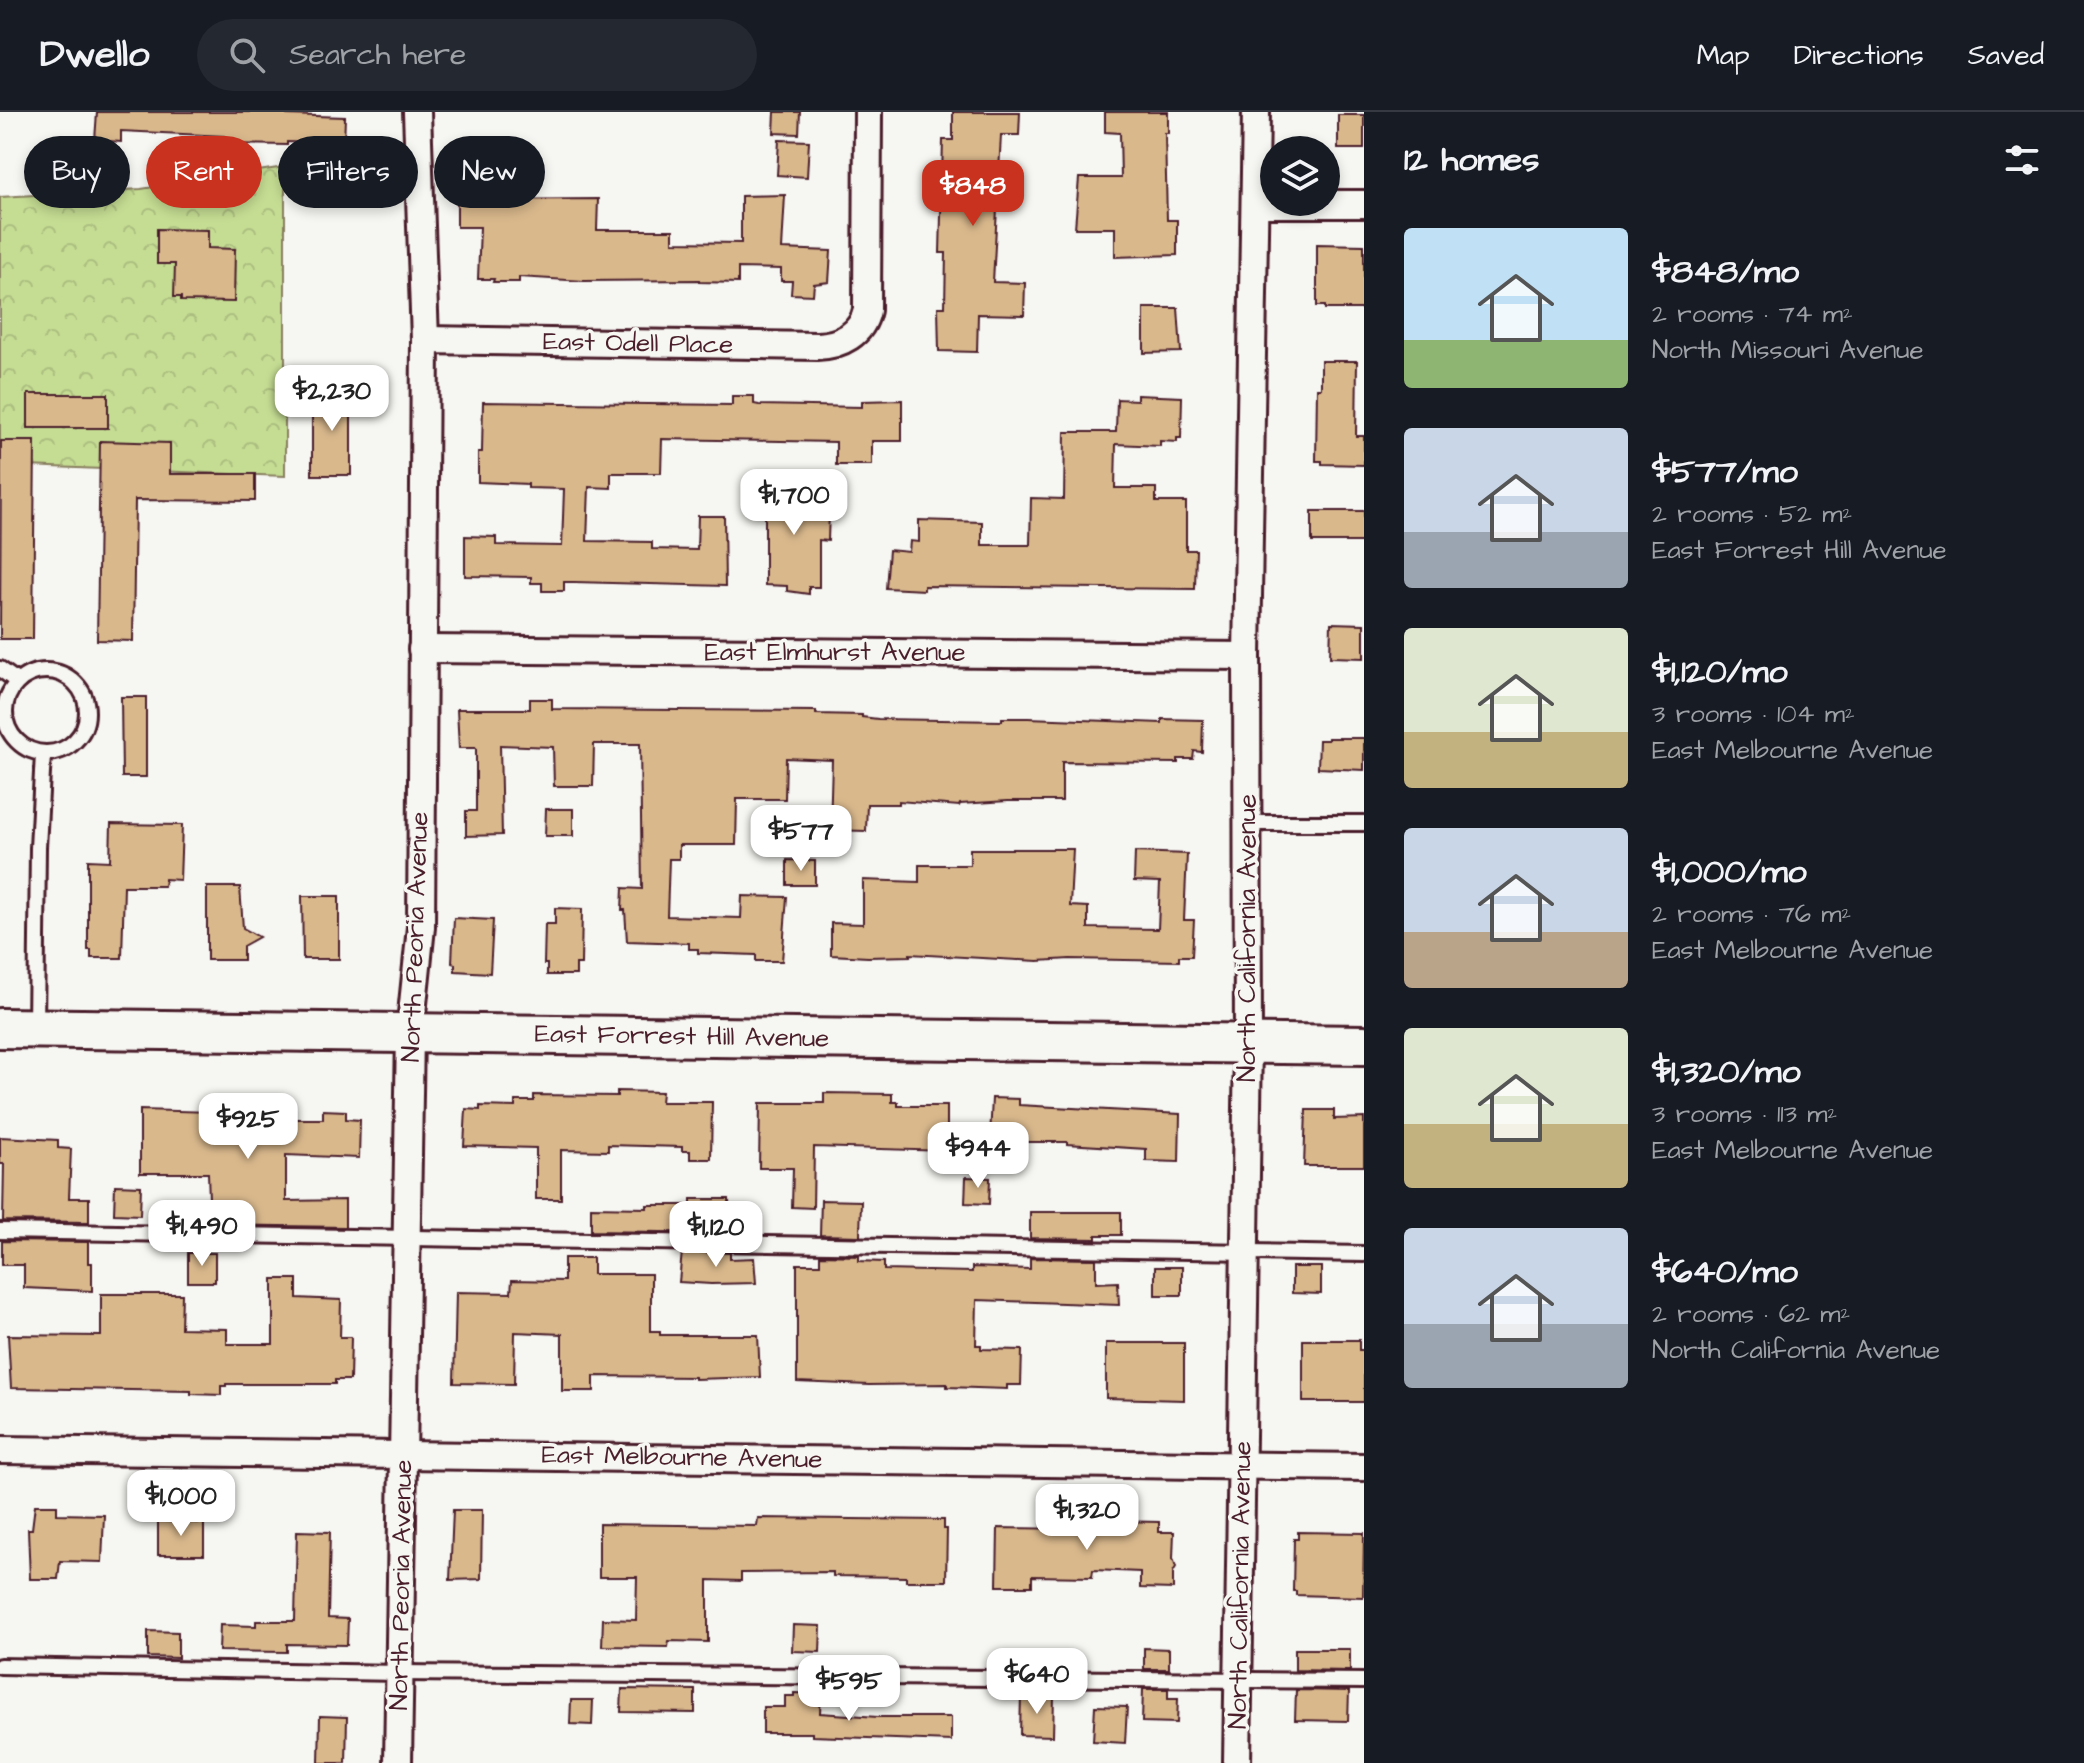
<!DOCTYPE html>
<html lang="en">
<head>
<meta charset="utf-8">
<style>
  body { margin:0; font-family:"Architects Daughter",sans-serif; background:#242831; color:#f1f3f6; height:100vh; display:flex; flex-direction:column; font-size:30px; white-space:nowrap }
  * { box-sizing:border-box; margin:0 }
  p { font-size:26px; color:#9ea1a6 }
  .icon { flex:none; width:44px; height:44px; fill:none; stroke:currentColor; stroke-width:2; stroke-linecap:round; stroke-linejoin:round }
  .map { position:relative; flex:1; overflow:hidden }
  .side { display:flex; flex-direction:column; background:#171b24; width:720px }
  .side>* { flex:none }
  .guide { position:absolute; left:24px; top:24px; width:760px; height:72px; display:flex; gap:16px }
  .buttons { position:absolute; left:1260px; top:24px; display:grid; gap:16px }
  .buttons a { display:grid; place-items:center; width:80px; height:80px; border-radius:50%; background:#171b24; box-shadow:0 4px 12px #0003; font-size:40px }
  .price { position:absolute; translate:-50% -68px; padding:0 18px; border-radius:16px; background:#fff; color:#222; font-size:26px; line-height:52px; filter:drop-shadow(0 2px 4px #0008) }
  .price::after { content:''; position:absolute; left:50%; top:48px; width:24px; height:18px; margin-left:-12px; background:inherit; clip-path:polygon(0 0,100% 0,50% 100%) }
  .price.current { background:#c8321e; color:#fff }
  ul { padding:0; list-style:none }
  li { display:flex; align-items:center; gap:24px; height:200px; padding:0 40px }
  li span { display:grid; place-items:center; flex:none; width:224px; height:160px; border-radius:8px; color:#555 }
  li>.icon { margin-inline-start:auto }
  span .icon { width:96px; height:96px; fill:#fffc; stroke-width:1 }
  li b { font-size:34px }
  h2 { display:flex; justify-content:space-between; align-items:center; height:96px; padding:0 40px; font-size:34px }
  .pill { padding:0 28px; border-radius:36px; background:#171b24; box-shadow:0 4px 12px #0003; font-size:28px; line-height:72px }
  .pill.current { background:#c8321e; color:#fff }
  header { display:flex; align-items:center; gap:48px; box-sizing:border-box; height:112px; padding:0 40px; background:#171b24; border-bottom:2px solid #363941 }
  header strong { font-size:38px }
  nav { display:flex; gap:44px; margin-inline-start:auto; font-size:28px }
  .search { width:560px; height:72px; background:#242831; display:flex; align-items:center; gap:20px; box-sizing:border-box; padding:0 28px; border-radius:44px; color:#9ea1a6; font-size:30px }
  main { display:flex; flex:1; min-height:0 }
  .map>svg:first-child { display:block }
</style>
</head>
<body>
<header>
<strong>Dwello</strong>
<div class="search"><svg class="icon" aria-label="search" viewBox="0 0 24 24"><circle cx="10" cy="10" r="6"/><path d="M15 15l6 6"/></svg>Search here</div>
<nav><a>Map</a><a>Directions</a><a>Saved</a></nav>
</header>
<main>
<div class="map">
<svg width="1364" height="1651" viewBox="0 0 1364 1651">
  <defs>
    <pattern id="forest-crowns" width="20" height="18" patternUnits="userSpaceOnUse" patternTransform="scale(2)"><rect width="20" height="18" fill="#c5dd93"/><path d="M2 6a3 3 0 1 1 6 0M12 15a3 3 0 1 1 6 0" fill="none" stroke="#abbd7f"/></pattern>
  </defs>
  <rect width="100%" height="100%" fill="#f6f6f2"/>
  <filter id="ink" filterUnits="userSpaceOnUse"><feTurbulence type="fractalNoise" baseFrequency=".0125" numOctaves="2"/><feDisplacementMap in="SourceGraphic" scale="16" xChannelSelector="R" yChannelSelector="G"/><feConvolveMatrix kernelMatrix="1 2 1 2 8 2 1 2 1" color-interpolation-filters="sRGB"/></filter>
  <g filter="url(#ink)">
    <path fill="url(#forest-crowns)" stroke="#887e5f" stroke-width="2" d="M 285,55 L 285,364 L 0,353 L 0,85 L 141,77 Z"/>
    <g fill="#d9b88c" stroke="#4a1f2b" stroke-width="2">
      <path d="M 97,0 L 287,0 L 287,3 L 345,5 L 344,32 L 287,30 L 287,33 L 224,32 L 224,24 L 121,19 L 121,30 L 95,28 Z"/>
      <path d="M 775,0 L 800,0 L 799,22 L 774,21 Z"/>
      <path d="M 953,0 L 1020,0 L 1019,23 L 1001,23 L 993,170 L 1025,171 L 1024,203 L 978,202 L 977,240 L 939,239 L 938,195 L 945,195 L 946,141 L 940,141 L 943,28 L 953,28 Z"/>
      <path d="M 1105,0 L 1168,0 L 1168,21 L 1165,21 L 1167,108 L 1177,108 L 1177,143 L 1115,145 L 1115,116 L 1075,116 L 1079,66 L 1121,66 L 1120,21 L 1105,20 Z"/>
      <rect x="1338" y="3" width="26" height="34"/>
      <path d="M 779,28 L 809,29 L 807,65 L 777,63 Z"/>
      <path d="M 785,83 L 782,137 L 831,139 L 829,170 L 814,172 L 813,183 L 791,182 L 792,169 L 781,169 L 781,157 L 738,156 L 738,171 L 699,170 L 699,168 L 584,169 L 519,165 L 519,170 L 493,170 L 494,167 L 478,167 L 480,115 L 457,115 L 457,88 L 598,87 L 597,118 L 673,118 L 673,130 L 741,131 L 741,84 Z"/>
      <path d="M 157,117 L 208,118 L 208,136 L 235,137 L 234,190 L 181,189 L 181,185 L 174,185 L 175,152 L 157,152 Z"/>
      <path d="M 1317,132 L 1364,133 L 1364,197 L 1325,197 L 1325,194 L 1317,194 Z"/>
      <path d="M 1144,196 L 1178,196 L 1181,240 L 1144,241 Z"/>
      <path d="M 1321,249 L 1357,249 L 1356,324 L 1364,324 L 1364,353 L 1322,352 L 1322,349 L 1316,349 L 1317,276 L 1321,276 Z"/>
      <rect x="312" y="279" width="39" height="84"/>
      <rect x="28" y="282" width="80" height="34"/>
      <path d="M 1137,283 L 1182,285 L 1181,326 L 1177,326 L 1177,330 L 1160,329 L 1160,334 L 1116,332 L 1115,376 L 1156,376 L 1156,390 L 1186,390 L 1186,438 L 1196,438 L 1195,477 L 924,474 L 924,478 L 886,476 L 889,438 L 909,440 L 910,429 L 919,430 L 919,408 L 982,410 L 982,433 L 1030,433 L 1031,386 L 1064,387 L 1065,320 L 1116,320 L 1117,287 L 1137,288 Z"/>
      <path d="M 732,284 L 754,284 L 754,292 L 759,293 L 862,295 L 862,289 L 902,288 L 902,329 L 872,329 L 872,353 L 836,353 L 836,330 L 662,327 L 661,361 L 611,361 L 611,376 L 589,375 L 587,429 L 652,430 L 652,437 L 697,438 L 698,404 L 724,404 L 725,474 L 574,470 L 564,470 L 564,479 L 542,479 L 542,471 L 531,471 L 531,465 L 465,464 L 465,424 L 496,425 L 496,433 L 562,434 L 564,377 L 528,376 L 528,372 L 478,370 L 478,340 L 482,340 L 483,290 L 732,293 Z"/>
      <path d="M 1,329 L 35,329 L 33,527 L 0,527 Z"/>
      <path d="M 100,329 L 170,331 L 170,362 L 255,362 L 255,389 L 135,388 L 133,529 L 97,528 Z"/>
      <path d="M 765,376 L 822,376 L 822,395 L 829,399 L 828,429 L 819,428 L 819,475 L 809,475 L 809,482 L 787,479 L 787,474 L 765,473 Z"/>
      <rect x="1312" y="399" width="52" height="31"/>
      <path d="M 1331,511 L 1364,512 L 1364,546 L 1330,545 Z"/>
      <path d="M 121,585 L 146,585 L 146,665 L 122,665 Z"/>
      <path d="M 530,587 L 552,587 L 552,597 L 816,599 L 816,602 L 862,603 L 862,605 L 878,607 L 1002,609 L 1002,606 L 1028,606 L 1162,611 L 1162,607 L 1203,608 L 1202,640 L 1194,639 L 1193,647 L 1178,647 L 1178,651 L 1062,650 L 1062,689 L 1008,689 L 960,692 L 959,694 L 899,689 L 899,692 L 867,692 L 866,719 L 830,718 L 832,648 L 786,646 L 785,687 L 737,687 L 736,733 L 679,733 L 679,747 L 669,747 L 667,804 L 741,806 L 742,784 L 787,785 L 782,849 L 756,849 L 756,843 L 698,841 L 698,837 L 689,837 L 689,831 L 627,829 L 625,798 L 622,798 L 623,776 L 642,777 L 640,632 L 594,632 L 593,674 L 554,674 L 553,635 L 500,633 L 502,723 L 466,724 L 466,699 L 476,699 L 476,636 L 459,636 L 457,597 L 530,597 Z"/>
      <path d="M 1328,626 L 1364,626 L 1364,658 L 1318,656 L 1319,628 L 1328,628 Z"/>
      <path d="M 546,697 L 573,697 L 573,724 L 545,724 Z"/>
      <path d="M 111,712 L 182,713 L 180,768 L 165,767 L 164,774 L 124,774 L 122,846 L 91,846 L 91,838 L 88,838 L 88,748 L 110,749 Z"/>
      <path d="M 970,737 L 1073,737 L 1070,794 L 1088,795 L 1088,816 L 1158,817 L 1160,770 L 1134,769 L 1135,740 L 1187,742 L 1184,808 L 1194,808 L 1192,844 L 1179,844 L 1179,849 L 1070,847 L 1038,849 L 910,842 L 910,844 L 868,845 L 831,843 L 831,811 L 863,812 L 863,768 L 919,770 L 919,753 L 970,753 Z"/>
      <path d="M 787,748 L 815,749 L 815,773 L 787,773 Z"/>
      <path d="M 207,775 L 240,775 L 243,816 L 259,825 L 243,834 L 243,848 L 207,848 Z"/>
      <path d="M 302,784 L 339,784 L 339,847 L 303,847 Z"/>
      <path d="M 555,796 L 582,797 L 581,852 L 576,852 L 576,863 L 547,863 L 547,852 L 544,852 L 545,812 L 555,812 Z"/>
      <path d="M 454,806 L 493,808 L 490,861 L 455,859 L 455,852 L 452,851 Z"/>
      <path d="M 617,979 L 662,980 L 661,990 L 712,990 L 711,1047 L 690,1047 L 690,1039 L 682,1039 L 682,1035 L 608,1033 L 608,1039 L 561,1038 L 561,1087 L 536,1087 L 536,1036 L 464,1034 L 466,997 L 480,998 L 480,994 L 515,995 L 515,989 L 534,989 L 534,983 L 617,984 Z"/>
      <path d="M 824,981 L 892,982 L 892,990 L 898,990 L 898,994 L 947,994 L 947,1039 L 814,1035 L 813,1096 L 792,1095 L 793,1056 L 759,1056 L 760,991 L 824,991 Z"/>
      <path d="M 992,986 L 1019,987 L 1019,993 L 1180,1002 L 1179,1050 L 1146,1049 L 1146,1037 L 1067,1032 L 1067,1030 L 1024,1030 L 1024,1039 L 1020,1039 L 1020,1046 L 989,1045 Z"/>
      <path d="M 250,997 L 272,997 L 272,1007 L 323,1007 L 323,998 L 346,999 L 346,1007 L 360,1008 L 359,1046 L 286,1043 L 286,1089 L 345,1088 L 345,1115 L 210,1113 L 208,1061 L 140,1061 L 140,998 L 250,1001 Z"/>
      <path d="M 1306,998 L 1334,998 L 1334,1007 L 1364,1006 L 1364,1054 L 1304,1054 Z"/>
      <path d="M 0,1025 L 58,1028 L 58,1036 L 71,1037 L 69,1086 L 89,1086 L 89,1110 L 3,1109 L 4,1052 L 0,1052 Z"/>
      <path d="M 966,1065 L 990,1066 L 989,1092 L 965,1091 Z"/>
      <path d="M 115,1073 L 141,1074 L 140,1103 L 114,1102 Z"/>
      <path d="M 691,1087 L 729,1087 L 730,1121 L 591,1119 L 591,1095 L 647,1096 L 647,1093 L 691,1093 Z"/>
      <path d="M 821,1088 L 861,1089 L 860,1124 L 820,1123 Z"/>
      <path d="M 1030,1100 L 1121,1100 L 1121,1123 L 1096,1123 L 1096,1127 L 1030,1126 Z"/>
      <path d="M 2,1129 L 88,1130 L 88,1151 L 92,1151 L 92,1179 L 24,1176 L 24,1153 L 2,1153 Z"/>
      <path d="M 682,1140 L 730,1141 L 730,1147 L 754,1146 L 756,1171 L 711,1172 L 679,1170 Z"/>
      <rect x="188" y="1141" width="27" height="29"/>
      <path d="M 820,1143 L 859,1144 L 859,1149 L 884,1150 L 884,1158 L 972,1160 L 972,1155 L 1030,1157 L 1030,1146 L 1096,1147 L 1096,1171 L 1118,1170 L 1119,1193 L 977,1188 L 976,1233 L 981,1233 L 981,1237 L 1022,1238 L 1021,1273 L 1007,1273 L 1007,1277 L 947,1275 L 947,1272 L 869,1273 L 797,1270 L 797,1152 L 820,1152 Z"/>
      <path d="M 564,1146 L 593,1146 L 593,1162 L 651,1162 L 651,1219 L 660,1219 L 660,1223 L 758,1223 L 760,1265 L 695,1267 L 695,1265 L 594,1264 L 594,1279 L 562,1279 L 562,1222 L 515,1220 L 514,1272 L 454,1271 L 456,1180 L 511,1181 L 512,1168 L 564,1169 Z"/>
      <rect x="1155" y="1155" width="27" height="28"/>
      <path d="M 1292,1155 L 1321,1155 L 1321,1182 L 1292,1181 Z"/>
      <path d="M 273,1167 L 297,1167 L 297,1186 L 341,1188 L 340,1225 L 351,1225 L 350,1268 L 335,1268 L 335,1272 L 226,1272 L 226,1274 L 221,1274 L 221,1283 L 191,1282 L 191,1279 L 11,1276 L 8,1223 L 101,1224 L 101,1182 L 182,1182 L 181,1216 L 227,1217 L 227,1232 L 273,1232 Z"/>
      <path d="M 1303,1228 L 1359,1228 L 1359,1238 L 1364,1238 L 1364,1290 L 1303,1290 Z"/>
      <path d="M 1106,1231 L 1184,1231 L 1184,1288 L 1106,1286 Z"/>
      <path d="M 35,1393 L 57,1393 L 57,1402 L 104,1403 L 102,1450 L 60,1449 L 58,1467 L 30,1467 L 28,1417 L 32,1417 Z"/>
      <path d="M 453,1398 L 482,1398 L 481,1467 L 450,1468 Z"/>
      <path d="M 758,1406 L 944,1408 L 944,1417 L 947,1417 L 946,1469 L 906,1469 L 906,1465 L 833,1464 L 833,1460 L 741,1461 L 741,1469 L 708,1468 L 708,1530 L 669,1529 L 668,1535 L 602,1534 L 603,1507 L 636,1508 L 637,1465 L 599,1465 L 599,1412 L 757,1414 Z"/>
      <path d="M 1072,1408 L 1159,1410 L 1159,1420 L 1174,1420 L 1173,1446 L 1176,1455 L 1173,1460 L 1173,1477 L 1140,1476 L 1140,1460 L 1093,1458 L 1092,1465 L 1032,1464 L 1032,1474 L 997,1474 L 998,1416 L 1072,1417 Z"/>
      <path d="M 158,1409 L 204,1411 L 204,1443 L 158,1443 Z"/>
      <path d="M 297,1419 L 330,1420 L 328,1506 L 348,1507 L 347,1533 L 287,1532 L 287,1540 L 219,1539 L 220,1513 L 256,1514 L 256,1509 L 295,1509 Z"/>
      <path d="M 1298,1420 L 1364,1421 L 1363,1485 L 1296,1483 L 1296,1479 L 1293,1479 L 1294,1427 L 1298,1427 Z"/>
      <path d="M 793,1513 L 821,1514 L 820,1540 L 792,1539 Z"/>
      <path d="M 148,1519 L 178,1520 L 178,1546 L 148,1545 Z"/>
      <path d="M 1144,1536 L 1169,1537 L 1169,1557 L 1144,1557 Z"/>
      <path d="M 1295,1537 L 1350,1537 L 1350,1559 L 1295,1558 Z"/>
      <path d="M 622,1577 L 695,1578 L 695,1601 L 621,1600 Z"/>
      <path d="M 1143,1577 L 1168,1577 L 1168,1586 L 1178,1586 L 1177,1611 L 1142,1610 Z"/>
      <path d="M 1296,1578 L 1349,1579 L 1348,1609 L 1295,1608 Z"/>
      <path d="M 794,1581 L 821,1582 L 820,1601 L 878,1605 L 951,1605 L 951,1629 L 812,1624 L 812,1621 L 763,1621 L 763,1595 L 785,1595 L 785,1584 L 794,1584 Z"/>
      <path d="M 1021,1583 L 1054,1584 L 1053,1624 L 1020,1623 Z"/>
      <path d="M 571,1588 L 593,1588 L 592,1613 L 570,1612 Z"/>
      <path d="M 1095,1594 L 1127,1595 L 1125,1631 L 1093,1629 Z"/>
      <path d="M 320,1604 L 347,1605 L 346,1651 L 319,1651 Z"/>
    </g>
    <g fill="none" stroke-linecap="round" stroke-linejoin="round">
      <defs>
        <g id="service">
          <path d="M 0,557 L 18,570"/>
          <circle cx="46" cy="600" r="41"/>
          <path d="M 1247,711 L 1364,711"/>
          <path d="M 36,916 L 38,736 L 43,642"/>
          <path d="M 0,1119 L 1364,1142"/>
          <path d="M 0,1554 L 399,1561 L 1364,1569"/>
        </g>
        <g id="minor">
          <path d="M 1255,92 L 1364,92"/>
          <path d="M 425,228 L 817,234 C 841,233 862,222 867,198 L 868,0"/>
          <path d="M 422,537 L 1247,544"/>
          <path d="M 0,1338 L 1364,1355"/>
          <path d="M 398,1651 L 410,921 L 421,815 L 425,228 L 417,0"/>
          <path d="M 1237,1651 L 1248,931 L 1247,544 L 1256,0"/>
        </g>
        <path id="secondary" d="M 0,916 L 1364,933"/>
      </defs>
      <use href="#service" stroke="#4a1f2b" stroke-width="20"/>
      <use href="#minor" stroke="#4a1f2b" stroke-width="32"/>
      <use href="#secondary" stroke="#4a1f2b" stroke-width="44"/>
      <use href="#service" stroke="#f6f6f2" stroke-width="14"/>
      <use href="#minor" stroke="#f6f6f2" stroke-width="26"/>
      <use href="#secondary" stroke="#f6f6f2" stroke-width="38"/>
    </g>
  </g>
  <g text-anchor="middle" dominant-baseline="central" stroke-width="7" stroke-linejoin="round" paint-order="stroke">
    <g font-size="26" fill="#4a1f2b" stroke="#f6f6f2">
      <text transform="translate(638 231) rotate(1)">East Odell Place</text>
      <text x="835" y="540">East Elmhurst Avenue</text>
      <text transform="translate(415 825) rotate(-88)">North Peoria Avenue</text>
      <text transform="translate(1247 826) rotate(-90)">North California Avenue</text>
      <text transform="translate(682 924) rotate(1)">East Forrest Hill Avenue</text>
      <text transform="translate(682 1345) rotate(1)">East Melbourne Avenue</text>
      <text transform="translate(401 1473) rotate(-89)">North Peoria Avenue</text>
      <text transform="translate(1240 1473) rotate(-89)">North California Avenue</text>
    </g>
  </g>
</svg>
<div class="buttons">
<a><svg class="icon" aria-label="layers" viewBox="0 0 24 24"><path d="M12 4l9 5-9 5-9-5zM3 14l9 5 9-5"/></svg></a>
</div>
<b class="price current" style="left:973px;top:116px">$848</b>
<b class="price" style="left:332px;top:321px">$2,230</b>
<b class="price" style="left:794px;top:425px">$1,700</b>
<b class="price" style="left:801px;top:761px">$577</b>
<b class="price" style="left:248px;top:1049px">$925</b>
<b class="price" style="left:978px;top:1078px">$944</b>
<b class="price" style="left:202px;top:1156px">$1,490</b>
<b class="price" style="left:716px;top:1157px">$1,120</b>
<b class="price" style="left:181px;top:1426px">$1,000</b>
<b class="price" style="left:1087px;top:1440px">$1,320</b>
<b class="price" style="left:1037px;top:1604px">$640</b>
<b class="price" style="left:849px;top:1611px">$595</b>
<div class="guide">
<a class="pill">Buy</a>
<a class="pill current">Rent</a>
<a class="pill">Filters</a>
<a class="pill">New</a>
</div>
</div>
<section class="side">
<h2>12 homes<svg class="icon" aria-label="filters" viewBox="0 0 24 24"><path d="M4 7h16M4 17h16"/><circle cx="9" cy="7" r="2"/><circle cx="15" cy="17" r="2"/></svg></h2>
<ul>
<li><span style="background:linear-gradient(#bfe0f5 70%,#8fb573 0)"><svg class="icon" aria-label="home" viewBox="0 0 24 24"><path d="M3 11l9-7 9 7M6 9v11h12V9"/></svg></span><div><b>$848/mo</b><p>2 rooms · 74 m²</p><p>North Missouri Avenue</p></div></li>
<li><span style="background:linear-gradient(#c9d6e8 65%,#9aa5b1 0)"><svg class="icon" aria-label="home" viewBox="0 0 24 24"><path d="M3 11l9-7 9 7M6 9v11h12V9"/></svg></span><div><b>$577/mo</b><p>2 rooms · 52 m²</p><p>East Forrest Hill Avenue</p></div></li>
<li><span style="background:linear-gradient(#dfe7d0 65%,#c2b280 0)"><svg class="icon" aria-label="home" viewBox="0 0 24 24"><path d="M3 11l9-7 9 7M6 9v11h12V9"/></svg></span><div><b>$1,120/mo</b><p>3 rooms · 104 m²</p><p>East Melbourne Avenue</p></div></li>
<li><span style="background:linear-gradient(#c9d6e8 65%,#b9a48a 0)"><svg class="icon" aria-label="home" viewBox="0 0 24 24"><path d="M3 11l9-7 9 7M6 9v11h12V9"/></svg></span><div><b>$1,000/mo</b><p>2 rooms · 76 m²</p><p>East Melbourne Avenue</p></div></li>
<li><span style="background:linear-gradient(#dfe7d0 60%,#c2b280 0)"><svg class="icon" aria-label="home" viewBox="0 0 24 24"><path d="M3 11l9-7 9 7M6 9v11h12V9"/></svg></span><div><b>$1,320/mo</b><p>3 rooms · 113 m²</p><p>East Melbourne Avenue</p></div></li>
<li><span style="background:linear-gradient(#c9d6e8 60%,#9aa5b1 0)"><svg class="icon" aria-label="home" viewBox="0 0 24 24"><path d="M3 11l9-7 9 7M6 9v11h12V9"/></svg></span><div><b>$640/mo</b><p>2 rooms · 62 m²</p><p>North California Avenue</p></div></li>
</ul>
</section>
</main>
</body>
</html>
